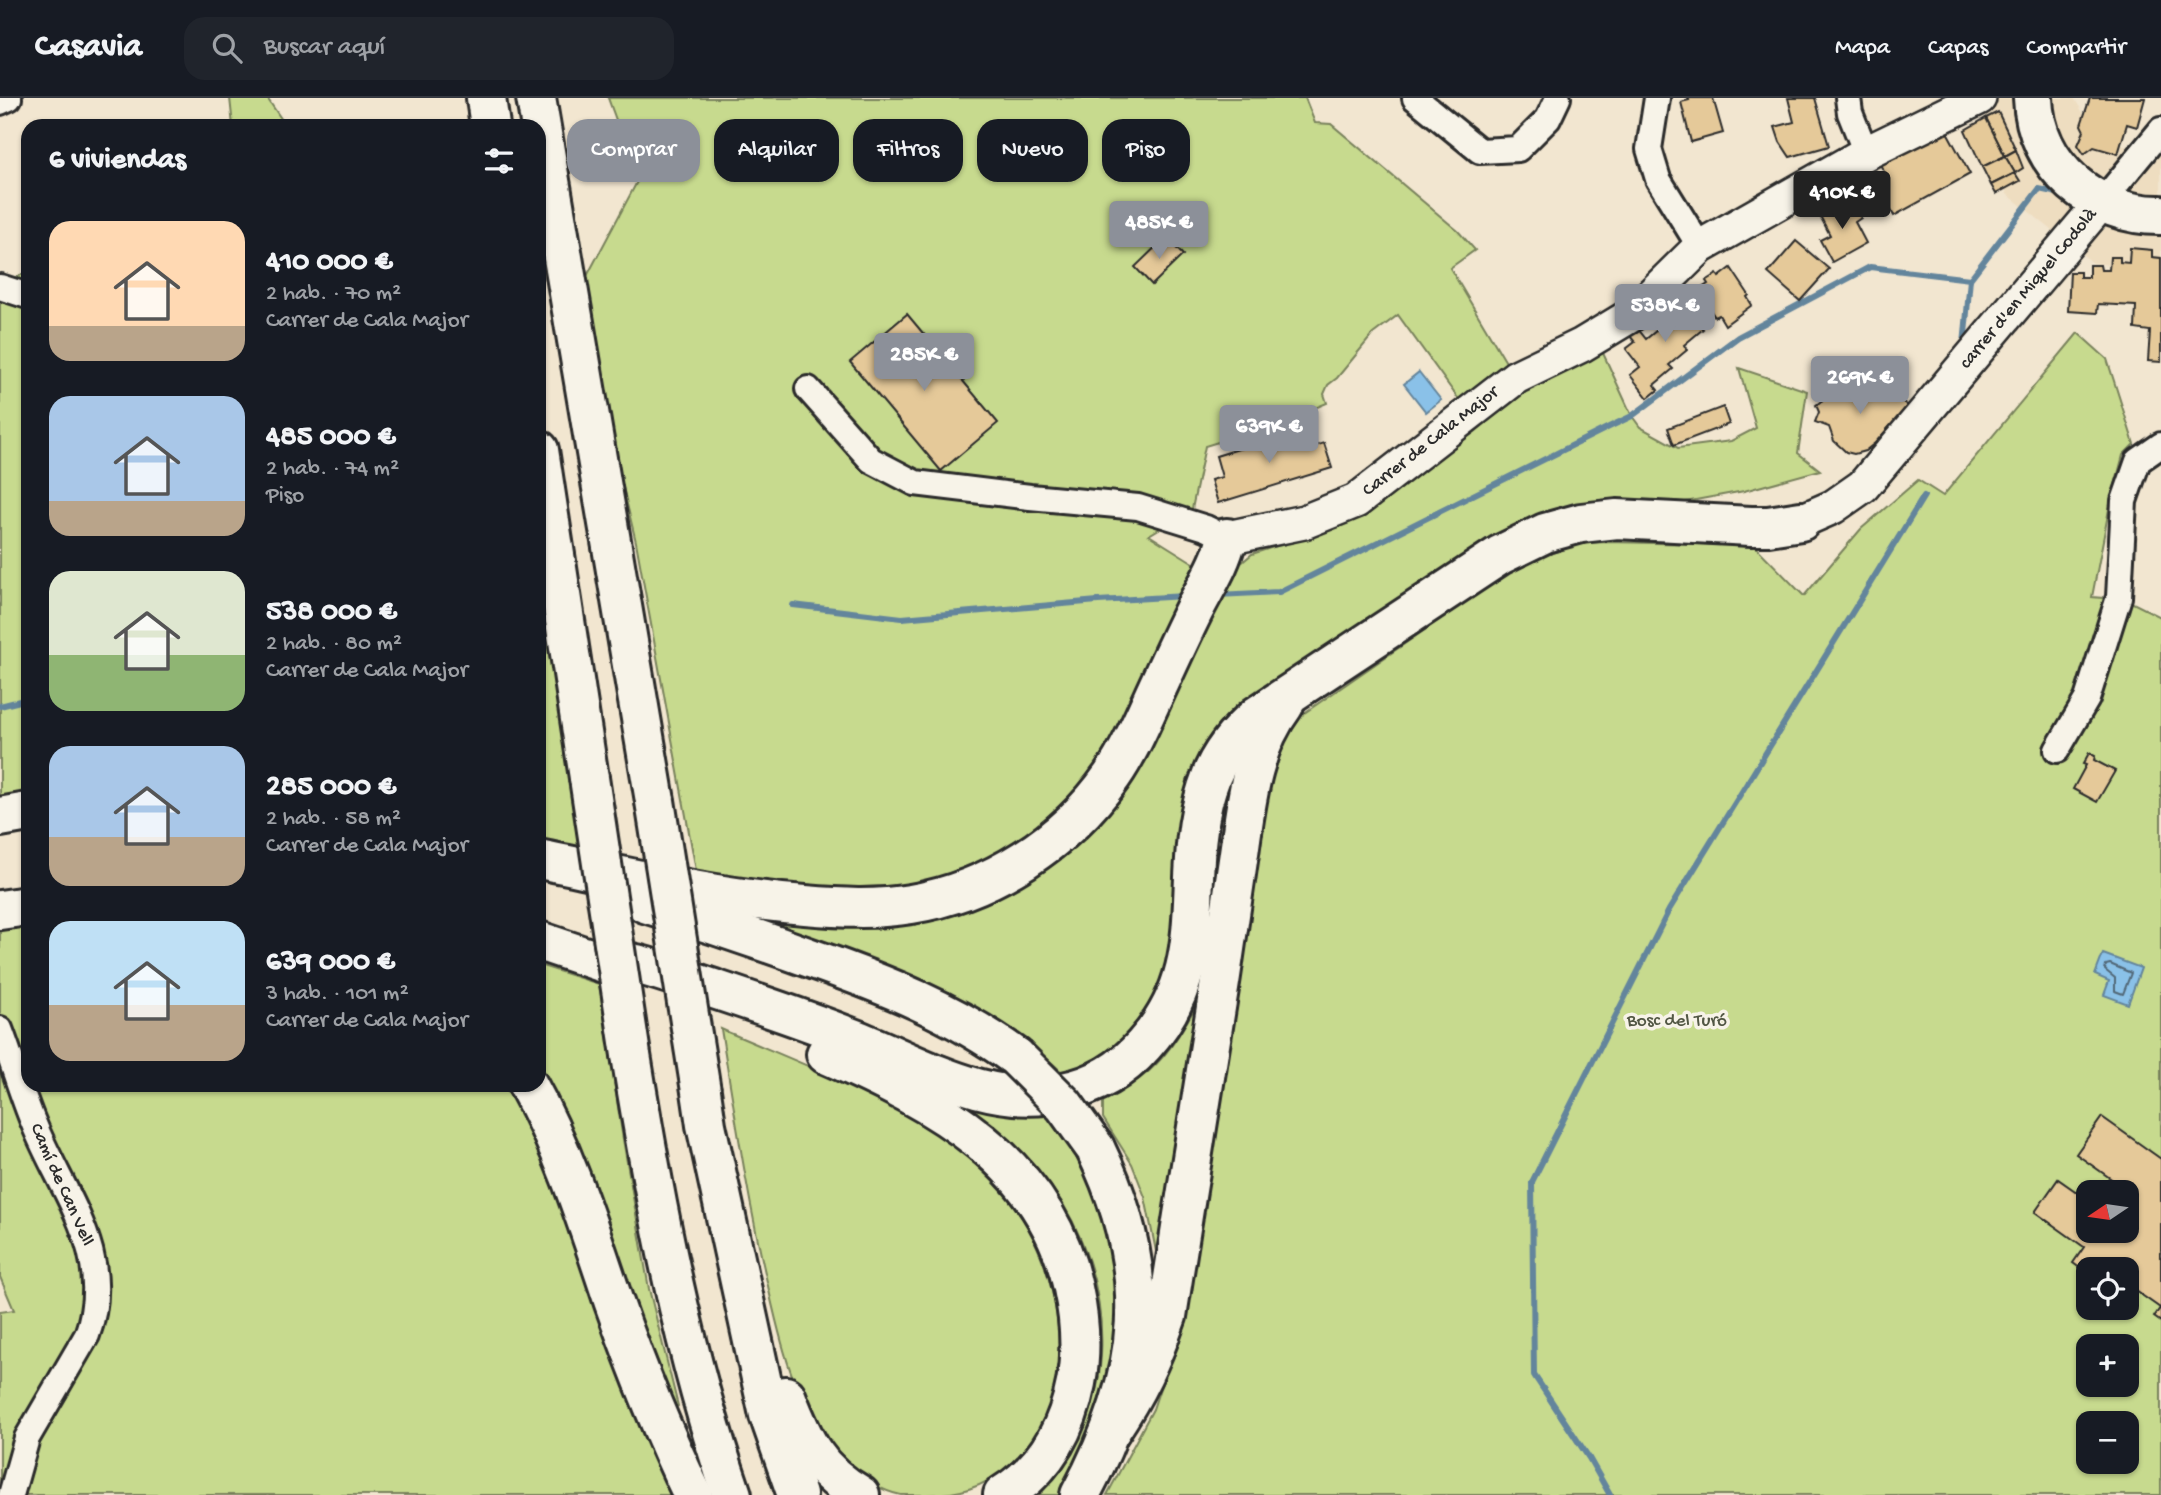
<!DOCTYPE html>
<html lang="es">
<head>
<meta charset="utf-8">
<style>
  body { margin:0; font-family:"Gochi Hand",sans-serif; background:#20242c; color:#f1f3f6; height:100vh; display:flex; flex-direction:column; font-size:26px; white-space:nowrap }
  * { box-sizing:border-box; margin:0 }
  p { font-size:23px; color:#9ea1a6 }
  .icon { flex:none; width:38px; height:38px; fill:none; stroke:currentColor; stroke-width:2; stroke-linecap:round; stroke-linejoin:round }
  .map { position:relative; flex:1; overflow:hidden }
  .side { position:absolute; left:21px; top:21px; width:525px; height:973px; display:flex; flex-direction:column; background:#171b24; border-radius:21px; box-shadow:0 2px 5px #0004 }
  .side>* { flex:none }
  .guide { position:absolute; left:567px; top:21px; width:665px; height:63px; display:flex; gap:14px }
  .needle { width:46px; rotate:257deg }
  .controls { position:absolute; left:2076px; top:1082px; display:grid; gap:14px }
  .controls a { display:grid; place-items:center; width:63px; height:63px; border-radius:14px; background:#171b24; box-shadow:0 2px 5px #0004; font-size:35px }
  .price { position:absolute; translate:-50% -60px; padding:0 16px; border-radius:7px; background:#8c9099; color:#fff; font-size:23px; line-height:46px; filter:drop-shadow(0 2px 4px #0008) }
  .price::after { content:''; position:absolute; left:50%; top:42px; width:21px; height:16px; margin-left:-10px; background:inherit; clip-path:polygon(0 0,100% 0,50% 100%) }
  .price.on { background:#222; color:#fff }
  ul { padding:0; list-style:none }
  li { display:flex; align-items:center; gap:21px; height:175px; padding:0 28px }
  li span { display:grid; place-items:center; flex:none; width:196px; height:140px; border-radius:21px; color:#555 }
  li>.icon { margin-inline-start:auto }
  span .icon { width:84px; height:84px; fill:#fffc; stroke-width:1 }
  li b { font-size:30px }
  h2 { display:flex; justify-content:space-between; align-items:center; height:84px; padding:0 28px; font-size:30px }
  .pill { padding:0 24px; border-radius:21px; background:#171b24; box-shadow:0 2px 5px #0004; font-size:24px; line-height:63px }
  .pill.on { background:#8c9099; color:#fff }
  header { display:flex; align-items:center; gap:42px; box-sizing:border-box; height:98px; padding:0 35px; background:#171b24; border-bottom:2px solid #363941 }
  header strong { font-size:33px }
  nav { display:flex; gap:38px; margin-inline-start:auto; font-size:24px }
  .search { width:490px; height:63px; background:#20242c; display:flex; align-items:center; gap:18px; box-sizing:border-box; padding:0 24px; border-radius:21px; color:#9ea1a6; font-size:26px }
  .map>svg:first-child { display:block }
</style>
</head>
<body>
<header>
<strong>Casavia</strong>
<div class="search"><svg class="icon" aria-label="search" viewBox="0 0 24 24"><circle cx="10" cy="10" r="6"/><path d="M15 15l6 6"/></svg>Buscar aquí</div>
<nav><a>Mapa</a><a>Capas</a><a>Compartir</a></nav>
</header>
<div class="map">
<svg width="2161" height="1397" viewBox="0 0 2161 1397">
  <rect width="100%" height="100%" fill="#f2e6d0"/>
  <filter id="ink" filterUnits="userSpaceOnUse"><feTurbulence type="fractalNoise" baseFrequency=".0143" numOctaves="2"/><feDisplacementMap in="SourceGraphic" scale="14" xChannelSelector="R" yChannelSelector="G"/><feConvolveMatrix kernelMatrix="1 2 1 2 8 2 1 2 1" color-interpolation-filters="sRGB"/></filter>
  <g filter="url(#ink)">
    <path fill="#eeddc0" d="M 1980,0 L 2074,0 L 2100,42 L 2161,57 L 2161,173 L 2093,165 L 2007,96 Z"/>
    <g fill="#c7da8e" stroke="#79825c" stroke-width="2" fill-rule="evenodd">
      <path d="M 230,0 L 267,0 L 286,28 L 233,28 Z"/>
      <path d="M 608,0 L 1305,0 L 1315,25 L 1331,26 L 1458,133 L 1475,152 L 1450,170 L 1507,266 L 1460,303 L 1398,217 L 1373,236 L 1337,280 L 1328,287 L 1324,296 L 1327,305 L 1274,327 L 1205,348 L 1192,411 L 1149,437 L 1197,467 L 1129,608 L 1089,679 L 1036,733 L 1004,753 L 968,771 L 929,783 L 893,790 L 853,792 L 697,778 L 636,444 L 612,343 L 586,180 L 638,82 Z"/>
      <path d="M 28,174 L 28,702 L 0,706 L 0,186 Z"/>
      <path d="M 2078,235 L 2107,261 L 2134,346 L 2123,357 L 2110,406 L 2092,499 L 2127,502 L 2161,519 L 2161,1397 L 1107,1397 L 1153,1311 L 1172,1254 L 1255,750 L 1278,650 L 1300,618 L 1500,480 L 1542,459 L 1575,446 L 1606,444 L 1754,447 L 1804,498 L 1861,431 L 1918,382 L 1943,398 ZM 2088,1094 L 2126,1094 L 2126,1132 L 2088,1132 ZM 2088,1171 L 2126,1171 L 2126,1209 L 2088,1209 ZM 2088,1248 L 2126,1248 L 2126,1286 L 2088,1286 ZM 2088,1325 L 2126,1325 L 2126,1363 L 2088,1363 Z"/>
      <path d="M 1602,253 L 1632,318 L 1640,329 L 1678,350 L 1731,343 L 1756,330 L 1739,270 L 1807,293 L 1798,355 L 1820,372 L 1744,393 L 1669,407 L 1613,406 L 1248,607 L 1167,887 L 1128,946 L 1068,980 C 986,897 877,863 769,825 L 771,815 L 1043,765 L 1227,477 L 1252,456 L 1345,426 L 1475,334 L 1529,287 Z"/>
      <path d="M 539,484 L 580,756 L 539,746 Z"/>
      <path d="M 28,829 L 28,987 L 507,987 L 532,1027 L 553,1081 L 591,1200 L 641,1326 L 677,1397 L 0,1397 L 0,1214 L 14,1212 L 0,1179 L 0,832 Z"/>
      <path d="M 539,867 L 599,886 L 623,1041 L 649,1191 L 678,1308 L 672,1311 L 539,982 Z"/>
      <path d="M 1197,906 L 1159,1168 L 1145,1099 L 1132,1066 L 1103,1020 L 1103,1000 C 1115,994 1128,989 1139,981 C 1165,963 1182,933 1197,906 Z"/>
      <path d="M 721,931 C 817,973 929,1011 1001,1091 C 1063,1161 1089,1303 1008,1369 C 984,1389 958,1397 926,1397 C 918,1397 908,1397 901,1397 C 884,1394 851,1376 839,1364 C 832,1355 826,1341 820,1330 C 811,1314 799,1298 793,1280 C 782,1251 775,1219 768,1188 C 748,1103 735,1017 721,931 Z"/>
      <path d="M 953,1000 L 1051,1016 L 1068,1038 L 1098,1094 L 1120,1198 L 1108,1294 L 1063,1397 L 1034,1397 C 1125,1321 1117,1178 1051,1088 C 1026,1053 987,1027 953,1000 Z"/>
    </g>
    <g fill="#8ac1e8" stroke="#64859c" stroke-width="2">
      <path d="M 1419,274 L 1441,302 L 1426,314 L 1404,286 Z"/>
      <path d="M 2103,856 L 2141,870 L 2128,906 L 2104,897 L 2109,883 L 2095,877 Z"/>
    </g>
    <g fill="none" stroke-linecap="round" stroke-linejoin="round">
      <path stroke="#516777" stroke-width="2" d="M 2110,866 L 2131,875 L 2123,896 L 2115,893 L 2115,880 L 2105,872 L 2106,867 Z"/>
      <g stroke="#64859c" stroke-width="6">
        <path d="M 1964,247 L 1970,181"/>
        <path d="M 1217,497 L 1279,494 L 1609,329 L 1632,318 L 1738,239 L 1870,169 L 1970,181 L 2039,91 L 2062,96"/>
        <path d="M 793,507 L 902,520 L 1098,503 L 1185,498"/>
        <path d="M 0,608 L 28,601"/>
        <path d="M 1610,1397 L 1589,1360 L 1534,1277 L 1532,1084 L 1669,812 L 1924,398"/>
      </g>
    </g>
    <g fill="#e5c999" stroke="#2b2b2b" stroke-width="2">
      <path d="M 1688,0 L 1713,0 L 1723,35 L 1691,44 L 1681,4 L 1689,2 Z"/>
      <path d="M 1788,0 L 1815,0 L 1829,48 L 1790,59 L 1780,44 L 1775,29 L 1794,24 Z"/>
      <path d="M 2090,0 L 2145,0 L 2137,29 L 2127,26 L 2118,56 L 2094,49 L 2084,56 L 2078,47 L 2084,33 L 2081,27 Z"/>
      <path d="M 1998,14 L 2016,52 L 2005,58 L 1986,20 Z"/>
      <path d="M 1986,20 L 2005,58 L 1982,69 L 1965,32 Z"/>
      <path d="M 1945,30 L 1970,76 L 1894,118 L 1874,81 L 1885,75 L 1879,65 Z"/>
      <path d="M 2016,52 L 2023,70 L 2015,75 L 2005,58 Z"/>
      <path d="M 2005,58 L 2015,75 L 1991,87 L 1982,69 Z"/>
      <path d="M 2015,75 L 2020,83 L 1996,96 L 1991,87 Z"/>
      <path d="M 1851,101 L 1861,120 L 1855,124 L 1866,145 L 1832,164 L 1820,142 L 1830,137 L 1820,118 Z"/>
      <path d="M 1166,139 L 1183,157 L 1152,187 L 1135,169 Z"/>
      <path d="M 1796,143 L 1829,171 L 1800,203 L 1768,175 Z"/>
      <path d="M 2130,150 L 2152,152 L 2152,159 L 2161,160 L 2161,264 L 2148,263 L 2150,233 L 2135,231 L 2136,208 L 2098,206 L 2097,215 L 2068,213 L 2070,174 L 2080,174 L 2080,179 L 2089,179 L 2089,167 L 2100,167 L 2101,172 L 2109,172 L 2110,159 L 2120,159 L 2120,164 L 2129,165 Z"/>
      <path d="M 1731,170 L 1749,197 L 1747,199 L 1752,207 L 1725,227 L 1719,217 L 1715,219 L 1697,193 L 1708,186 L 1706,183 L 1717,176 L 1719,179 Z"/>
      <path d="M 1689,195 L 1707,218 L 1698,226 L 1703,231 L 1684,247 L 1687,252 L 1669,267 L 1673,271 L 1654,287 L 1658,292 L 1648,300 L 1630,277 L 1640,269 L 1626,251 L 1635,244 L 1630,238 L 1638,231 L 1646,241 L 1663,227 L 1660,223 Z"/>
      <path d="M 907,216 L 998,325 L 941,373 L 850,264 Z"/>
      <path d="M 1880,281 L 1885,290 L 1908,308 L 1875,345 L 1865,353 L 1854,356 L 1846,354 L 1834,343 L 1829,329 L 1815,324 L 1819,314 L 1816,307 L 1831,296 L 1836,298 Z"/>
      <path d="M 1723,309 L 1729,326 L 1674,347 L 1668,330 Z"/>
      <path d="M 1306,330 L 1312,349 L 1324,345 L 1332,370 L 1218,405 L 1211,382 L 1222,379 L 1216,358 Z"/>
      <path d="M 2089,655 L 2095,658 L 2094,662 L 2115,673 L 2097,704 L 2073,691 L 2086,667 L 2083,666 Z"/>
      <path d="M 2102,1019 L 2161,1061 L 2161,1224 L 2154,1219 L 2160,1210 L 2126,1186 L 2126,1171 L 2088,1171 L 2088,1176 L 2073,1165 L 2084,1149 L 2035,1114 L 2058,1081 L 2088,1102 L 2088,1132 L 2126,1132 L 2126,1108 L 2134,1097 L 2076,1056 Z"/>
    </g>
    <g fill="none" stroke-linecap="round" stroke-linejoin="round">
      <defs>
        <g id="street">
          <path d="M 1415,0 L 1480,53 L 1518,51 L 1548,21 L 1558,0"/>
          <path d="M 1657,0 L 1649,51 L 1658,81 L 1700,149"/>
          <path d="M 1848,0 L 1850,15 L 1866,55"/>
          <path d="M 0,4 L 9,0"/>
          <path d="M 2101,105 L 2161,32"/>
          <path d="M 0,189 L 28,198"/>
          <path d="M 808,291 L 871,362 L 915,385 L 1030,399 L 1138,409 L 1206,430 L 1227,440"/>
          <path d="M 2057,652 L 2087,601 L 2119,499 L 2124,403 L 2138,363 L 2161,347"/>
          <path d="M 0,931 C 12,962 21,995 34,1026 C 62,1096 116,1157 87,1237 L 27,1340 L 11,1397"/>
        </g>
        <g id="secondary">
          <path d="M 1801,423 L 1833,409 L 1863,388 L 2101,105"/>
          <path d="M 1227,440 L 1304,424 L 1356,403 L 1516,279 L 1582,247 L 1630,218 L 1700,149 L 1866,55 L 1979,0"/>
        </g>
        <path id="primary" d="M 2033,0 C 2035,69 2095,118 2161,117"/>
        <g id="highway">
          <path d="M 486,0 L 490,28"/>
          <path d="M 536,0 L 655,703"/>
          <path d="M 539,352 L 589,680"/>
          <path d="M 0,719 L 28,714"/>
          <path d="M 539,761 C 628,779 714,800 805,807 C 840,810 876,812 911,806 C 990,793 1066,744 1112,678 C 1132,649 1145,616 1160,584 C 1171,560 1182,536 1194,512 C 1206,488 1221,466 1227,440"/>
          <path d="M 645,805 C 701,822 758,841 813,861 C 884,886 955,914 1016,959"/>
          <path d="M 0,812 L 28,808"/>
          <path d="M 539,843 L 619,870"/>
          <path d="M 594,860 C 608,862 623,862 636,866 C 663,873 690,883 717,892 C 762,907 807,922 852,940 C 919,966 989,1011 1063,994 C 1095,988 1123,971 1144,947 C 1217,866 1178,781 1207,690 C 1216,660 1234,637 1258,617 L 1500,457 L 1545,435 L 1581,425 L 1617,421 L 1751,428 L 1768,428 L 1801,423"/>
          <path d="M 826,956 C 936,1004 1046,1063 1073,1190 C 1080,1222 1082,1253 1076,1285 C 1067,1332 1044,1372 1003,1397"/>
          <path d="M 631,957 C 655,1106 683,1254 732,1397"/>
          <path d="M 528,987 C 566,1055 589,1131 614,1205 C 637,1270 663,1335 693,1397"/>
          <path d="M 701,993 L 706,1027 L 769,1317 L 797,1397"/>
          <path d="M 786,1298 C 803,1342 817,1373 860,1397"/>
          <path d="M 1111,1332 C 1136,1295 1152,1261 1167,1218 C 1185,1105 1203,991 1221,878 C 1227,839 1232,801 1238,762 C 1246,708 1250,652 1284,607"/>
          <path d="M 1080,1397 C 1145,1276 1156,1175 1095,1050"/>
        </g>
      </defs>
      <use href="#street" stroke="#2b2b2b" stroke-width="30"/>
      <use href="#secondary" stroke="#2b2b2b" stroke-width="38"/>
      <use href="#primary" stroke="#2b2b2b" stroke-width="44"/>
      <use href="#highway" stroke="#2b2b2b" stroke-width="44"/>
      <use href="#street" stroke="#f7f3e8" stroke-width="24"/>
      <use href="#secondary" stroke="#f7f3e8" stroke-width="33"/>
      <use href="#primary" stroke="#f7f3e8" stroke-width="38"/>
      <use href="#highway" stroke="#f7f3e8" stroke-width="38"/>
      <defs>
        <g id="highway-bridge">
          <path d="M 589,680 L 631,957"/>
          <path d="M 655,703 L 701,993"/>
          <path d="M 1016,959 L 1064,1007 L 1095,1050"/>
        </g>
      </defs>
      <use href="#highway-bridge" stroke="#2b2b2b" stroke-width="44" stroke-linecap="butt"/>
      <use href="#highway-bridge" stroke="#f7f3e8" stroke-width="38"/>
    </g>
  </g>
  <g text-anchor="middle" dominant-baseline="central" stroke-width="7" stroke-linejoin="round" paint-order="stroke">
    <g font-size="19" fill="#2b2b2b" stroke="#f7f3e8">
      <text transform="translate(2029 191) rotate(-50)">carrer d'en Miquel Codolà</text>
      <text transform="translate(1431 344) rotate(-38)">Carrer de Cala Major</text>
      <text transform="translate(61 1087) rotate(66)">Camí de Can Vell</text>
    </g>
    <g font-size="19" fill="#525744" stroke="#f7f3e8">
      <text x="1677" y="923">Bosc del Turó</text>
    </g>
  </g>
</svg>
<div class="controls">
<a><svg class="needle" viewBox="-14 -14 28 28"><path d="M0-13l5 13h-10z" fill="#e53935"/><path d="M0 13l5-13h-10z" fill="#9ea1a6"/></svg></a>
<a><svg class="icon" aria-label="locate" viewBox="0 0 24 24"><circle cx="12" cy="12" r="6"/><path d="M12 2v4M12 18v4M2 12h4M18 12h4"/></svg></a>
<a>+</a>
<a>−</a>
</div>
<b class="price on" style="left:1842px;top:133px">410K €</b>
<b class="price" style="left:1159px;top:163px">485K €</b>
<b class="price" style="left:1665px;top:246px">538K €</b>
<b class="price" style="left:924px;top:295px">285K €</b>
<b class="price" style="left:1860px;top:318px">269K €</b>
<b class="price" style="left:1269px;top:367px">639K €</b>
<div class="guide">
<a class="pill on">Comprar</a>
<a class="pill">Alquilar</a>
<a class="pill">Filtros</a>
<a class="pill">Nuevo</a>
<a class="pill">Piso</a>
</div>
<section class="side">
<h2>6 viviendas<svg class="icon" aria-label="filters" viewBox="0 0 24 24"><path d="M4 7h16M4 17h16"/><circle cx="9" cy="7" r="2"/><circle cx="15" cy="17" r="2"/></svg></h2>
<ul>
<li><span style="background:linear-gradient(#ffd9b3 75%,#b9a48a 0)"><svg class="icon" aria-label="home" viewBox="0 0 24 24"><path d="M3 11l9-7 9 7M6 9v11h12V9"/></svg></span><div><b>410 000 €</b><p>2 hab. · 70 m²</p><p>Carrer de Cala Major</p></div></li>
<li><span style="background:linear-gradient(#a9c7e8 75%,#b9a48a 0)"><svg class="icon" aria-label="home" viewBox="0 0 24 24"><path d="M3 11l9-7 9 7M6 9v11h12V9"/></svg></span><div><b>485 000 €</b><p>2 hab. · 74 m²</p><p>Piso</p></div></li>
<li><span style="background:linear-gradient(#dfe7d0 60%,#8fb573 0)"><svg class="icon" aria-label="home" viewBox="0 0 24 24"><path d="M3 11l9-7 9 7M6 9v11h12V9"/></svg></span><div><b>538 000 €</b><p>2 hab. · 80 m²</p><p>Carrer de Cala Major</p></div></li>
<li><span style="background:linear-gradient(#a9c7e8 65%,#b9a48a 0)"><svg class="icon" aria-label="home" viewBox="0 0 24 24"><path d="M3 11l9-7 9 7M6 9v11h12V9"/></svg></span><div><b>285 000 €</b><p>2 hab. · 58 m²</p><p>Carrer de Cala Major</p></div></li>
<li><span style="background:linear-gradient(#bfe0f5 60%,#b9a48a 0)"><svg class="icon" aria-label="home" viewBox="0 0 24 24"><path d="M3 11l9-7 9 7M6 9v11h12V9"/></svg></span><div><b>639 000 €</b><p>3 hab. · 101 m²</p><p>Carrer de Cala Major</p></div></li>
</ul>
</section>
</div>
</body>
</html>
